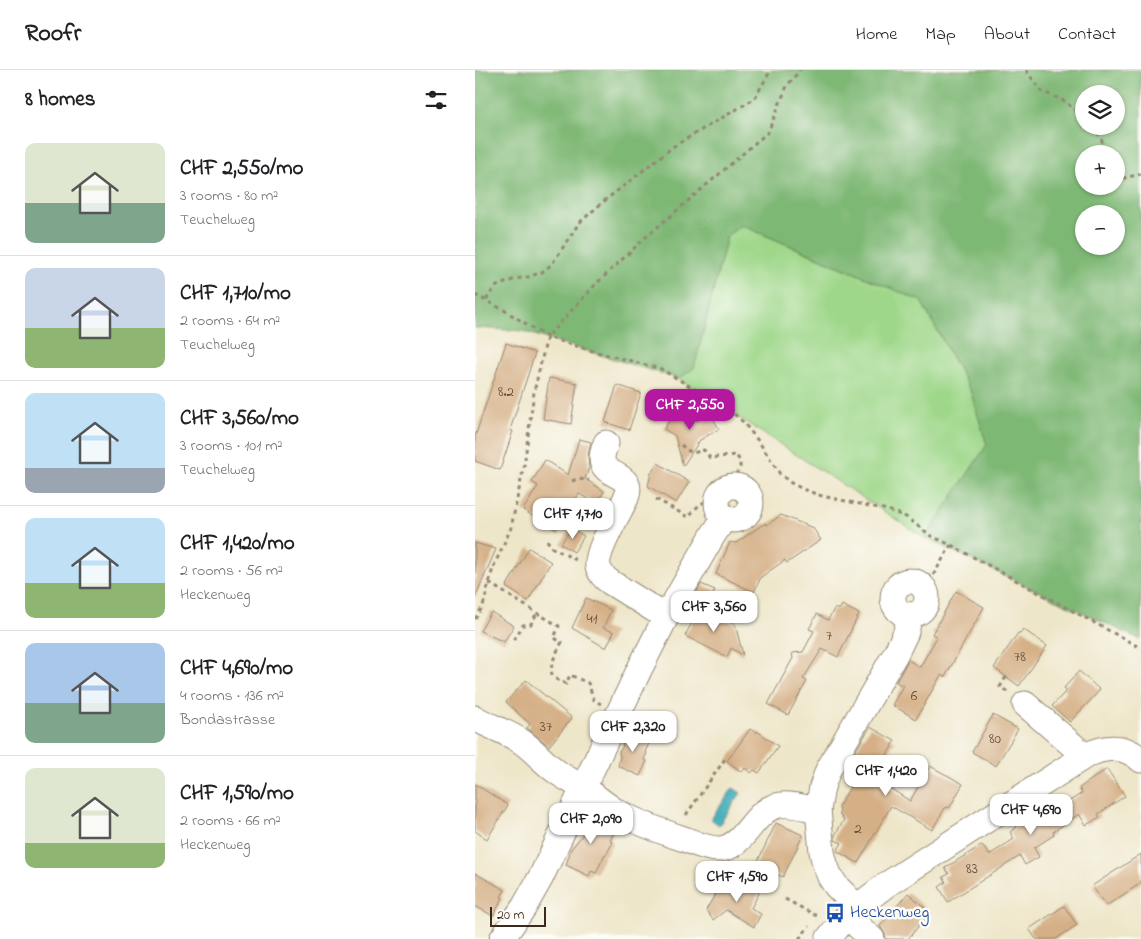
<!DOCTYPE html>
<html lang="en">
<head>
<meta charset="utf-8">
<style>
  body { margin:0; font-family:"Indie Flower",sans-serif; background:#f6f6f6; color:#202124; height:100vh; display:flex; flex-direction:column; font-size:19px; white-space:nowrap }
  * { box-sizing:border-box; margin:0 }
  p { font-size:16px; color:#757577 }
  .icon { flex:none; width:28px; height:28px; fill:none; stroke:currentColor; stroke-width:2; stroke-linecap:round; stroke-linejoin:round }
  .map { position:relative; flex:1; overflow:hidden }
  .details { display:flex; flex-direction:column; background:#fff; width:475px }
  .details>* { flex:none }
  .fabs { position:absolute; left:600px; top:15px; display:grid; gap:10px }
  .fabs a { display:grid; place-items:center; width:50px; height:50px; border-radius:50%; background:#fff; box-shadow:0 1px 4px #0004; font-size:25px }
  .scale { position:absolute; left:15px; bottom:12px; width:56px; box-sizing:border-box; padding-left:5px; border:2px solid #3b2a1e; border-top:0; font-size:14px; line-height:18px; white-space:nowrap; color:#3b2a1e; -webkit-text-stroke:4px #fdfcf7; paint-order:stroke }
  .price { position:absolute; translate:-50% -42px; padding:0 11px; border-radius:10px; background:#fff; color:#222; font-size:16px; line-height:32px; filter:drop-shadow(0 1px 2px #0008) }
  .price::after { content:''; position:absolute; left:50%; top:30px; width:15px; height:11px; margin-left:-8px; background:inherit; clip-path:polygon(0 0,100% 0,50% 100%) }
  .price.selected { background:#b5179e; color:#fff }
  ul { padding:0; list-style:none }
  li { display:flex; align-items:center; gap:15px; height:125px; padding:0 25px }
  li+li { border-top:1px solid #e0e0e0 }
  li span { display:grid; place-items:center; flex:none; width:140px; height:100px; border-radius:10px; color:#555 }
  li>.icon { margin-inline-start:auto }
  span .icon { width:60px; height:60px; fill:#fffc; stroke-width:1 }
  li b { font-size:21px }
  h2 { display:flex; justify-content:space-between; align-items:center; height:60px; padding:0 25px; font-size:21px }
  header { display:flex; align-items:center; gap:30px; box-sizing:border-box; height:70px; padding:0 25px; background:#fff; border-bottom:1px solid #e0e0e0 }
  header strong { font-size:24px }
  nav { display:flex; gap:28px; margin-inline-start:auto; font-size:18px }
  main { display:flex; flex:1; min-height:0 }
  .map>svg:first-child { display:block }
</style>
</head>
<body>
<header>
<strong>Roofr</strong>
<nav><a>Home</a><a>Map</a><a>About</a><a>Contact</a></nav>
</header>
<main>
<section class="details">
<h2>8 homes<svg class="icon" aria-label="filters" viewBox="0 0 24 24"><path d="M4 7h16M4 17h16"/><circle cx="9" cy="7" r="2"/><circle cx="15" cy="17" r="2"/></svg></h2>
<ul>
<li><span style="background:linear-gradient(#dfe7d0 60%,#7fa58c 0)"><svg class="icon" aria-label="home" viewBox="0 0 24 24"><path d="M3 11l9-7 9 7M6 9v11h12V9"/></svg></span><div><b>CHF 2,550/mo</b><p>3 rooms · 80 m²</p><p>Teuchelweg</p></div></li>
<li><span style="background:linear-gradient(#c9d6e8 60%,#8fb573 0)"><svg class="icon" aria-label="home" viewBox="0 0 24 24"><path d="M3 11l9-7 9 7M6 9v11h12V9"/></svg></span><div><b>CHF 1,710/mo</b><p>2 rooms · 64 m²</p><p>Teuchelweg</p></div></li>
<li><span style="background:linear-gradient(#bfe0f5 75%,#9aa5b1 0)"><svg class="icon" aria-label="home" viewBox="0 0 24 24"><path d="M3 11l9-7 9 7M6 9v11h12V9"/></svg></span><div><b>CHF 3,560/mo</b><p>3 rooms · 101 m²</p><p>Teuchelweg</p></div></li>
<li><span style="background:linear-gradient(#bfe0f5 65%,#8fb573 0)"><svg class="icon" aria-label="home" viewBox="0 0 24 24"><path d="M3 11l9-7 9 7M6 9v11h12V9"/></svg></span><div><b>CHF 1,420/mo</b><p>2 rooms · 56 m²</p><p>Heckenweg</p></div></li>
<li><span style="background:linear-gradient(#a9c7e8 60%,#7fa58c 0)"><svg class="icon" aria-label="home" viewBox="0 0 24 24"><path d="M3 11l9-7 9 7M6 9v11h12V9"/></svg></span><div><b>CHF 4,690/mo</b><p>4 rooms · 136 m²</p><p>Bondastrasse</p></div></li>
<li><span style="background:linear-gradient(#dfe7d0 75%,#8fb573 0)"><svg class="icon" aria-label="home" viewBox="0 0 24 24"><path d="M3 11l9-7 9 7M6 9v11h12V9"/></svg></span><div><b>CHF 1,590/mo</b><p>2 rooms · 66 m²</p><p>Heckenweg</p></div></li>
</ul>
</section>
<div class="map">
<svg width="666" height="869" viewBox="0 0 666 869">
  <rect width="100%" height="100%" fill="#fdfcf7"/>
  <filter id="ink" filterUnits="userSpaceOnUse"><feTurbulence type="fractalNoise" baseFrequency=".02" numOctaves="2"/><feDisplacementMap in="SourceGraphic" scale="10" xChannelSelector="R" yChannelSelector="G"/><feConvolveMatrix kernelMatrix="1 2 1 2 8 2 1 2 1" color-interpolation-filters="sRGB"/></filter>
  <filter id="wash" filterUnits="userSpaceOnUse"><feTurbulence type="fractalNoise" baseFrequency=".0096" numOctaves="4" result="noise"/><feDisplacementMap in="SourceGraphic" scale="20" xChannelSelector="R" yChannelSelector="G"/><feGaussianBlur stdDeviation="1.12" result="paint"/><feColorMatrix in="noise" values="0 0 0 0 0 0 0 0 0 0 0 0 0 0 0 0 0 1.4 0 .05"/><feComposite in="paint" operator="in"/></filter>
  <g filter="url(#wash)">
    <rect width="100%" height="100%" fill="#eee6c9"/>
    <path fill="#9ed789" stroke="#6c8054" d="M 266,155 L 446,231 L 495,320 L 512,375 L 450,468 L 204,309 L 219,298 L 252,166 Z"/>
    <path fill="#7eb875" stroke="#5c714a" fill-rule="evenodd" d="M 0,0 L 666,0 L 666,570 L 450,468 L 512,375 L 495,320 L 446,231 L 266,155 L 252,166 L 219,298 L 204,309 L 47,261 L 0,258 ZM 609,24 L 641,24 L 641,56 L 609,56 ZM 609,84 L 641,84 L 641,116 L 609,116 ZM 609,144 L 641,144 L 641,176 L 609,176 Z"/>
    <path fill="#3aaab7" stroke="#3a6a6a" d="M 258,718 L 266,723 L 244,755 L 236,749 Z"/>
    <g id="blocks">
      <g fill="#d5b087">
        <path d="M 31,273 L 60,283 L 35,360 L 38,361 L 25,400 L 0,391 L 0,367 Z"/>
        <path d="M 74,308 L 102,313 L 96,354 L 68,349 Z"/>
        <path d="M 142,315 L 166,323 L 154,360 L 130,352 Z"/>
        <path d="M 202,337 L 223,351 L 232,337 L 244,359 L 225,370 L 208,396 L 200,366 L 189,359 Z"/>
        <path d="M 104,369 L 116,372 L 113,386 L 114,398 L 110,409 L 129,421 L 122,434 L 104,424 L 81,460 L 48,440 L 63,416 L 57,412 L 70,390 L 93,405 Z"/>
        <path d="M 183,393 L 214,412 L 201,433 L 173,416 L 176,403 Z"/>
        <path d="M 306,445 L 338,458 L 346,470 L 312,493 L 310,490 L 286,507 L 279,522 L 241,504 L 255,472 L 261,473 L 290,453 L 292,455 Z"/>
        <path d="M 96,458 L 109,466 L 99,482 L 86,474 Z"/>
        <path d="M 0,473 L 21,479 L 0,528 Z"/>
        <path d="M 54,478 L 76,492 L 53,531 L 31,517 Z"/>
        <path d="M 226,514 L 240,520 L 232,536 L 218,529 Z"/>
        <path d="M 481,521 L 509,537 L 470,607 L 466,605 L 441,649 L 417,635 L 428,616 L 421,612 L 433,590 L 445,597 L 462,567 L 457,564 Z"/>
        <path d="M 111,528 L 136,540 L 128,558 L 139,562 L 131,578 L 97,558 Z"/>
        <path d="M 367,535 L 384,544 L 363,587 L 347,579 L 328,609 L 332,611 L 313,645 L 293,634 L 318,588 L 317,583 L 328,582 L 339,561 L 334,559 L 342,544 L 353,550 L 359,539 L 365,539 Z"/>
        <path d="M 225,537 L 260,554 L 268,585 L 256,578 L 252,587 L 210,566 Z"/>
        <path d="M 16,542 L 39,556 L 29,572 L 5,561 Z"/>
        <path d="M 548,559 L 572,576 L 544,616 L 519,598 L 543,563 L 545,563 Z"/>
        <path d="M 604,601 L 625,620 L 595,652 L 577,636 L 592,620 L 589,618 Z"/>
        <path d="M 51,610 L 97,648 L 74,676 L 52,658 L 55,654 L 31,632 Z"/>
        <path d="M 518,645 L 543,659 L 521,696 L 497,682 Z"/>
        <path d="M 395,657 L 420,671 L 399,708 L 435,731 L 455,696 L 488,714 L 475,737 L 470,738 L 457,760 L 416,736 L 383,793 L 362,781 L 367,773 L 360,770 L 360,765 L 369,750 L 365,745 L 364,736 L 378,712 L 374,710 L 380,700 L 372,695 Z"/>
        <path d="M 275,659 L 281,663 L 282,661 L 303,676 L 284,703 L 279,700 L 276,703 L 270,698 L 267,702 L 252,691 Z"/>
        <path d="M 152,661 L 175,671 L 170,682 L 172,683 L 169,690 L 172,691 L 165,706 L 143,696 L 145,687 L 144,682 L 148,676 L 147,672 Z"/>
        <path d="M 632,699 L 650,726 L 623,744 L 625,747 L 611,755 L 604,744 L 578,762 L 579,765 L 559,778 L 564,787 L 550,795 L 545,786 L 473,832 L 464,817 L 471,812 L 468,807 L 474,804 L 470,798 L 507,775 L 514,785 L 539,769 L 535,762 L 542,757 L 540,754 L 563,740 L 569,748 L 607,723 L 604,718 Z"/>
        <path d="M 0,714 L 33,735 L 12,769 L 0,761 Z"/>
        <path d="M 114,740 L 131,752 L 141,757 L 135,771 L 138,772 L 131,785 L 130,784 L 121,803 L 116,801 L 114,806 L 91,795 L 96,779 L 109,763 L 105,761 Z"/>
        <path d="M 301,753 L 328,765 L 308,807 L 281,795 Z"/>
        <path d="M 666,784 L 666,813 L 631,836 L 617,816 Z"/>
        <path d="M 0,803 L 30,820 L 26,827 L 28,828 L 18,846 L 0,836 Z"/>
        <path d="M 259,811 L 275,811 L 284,823 L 276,838 L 286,844 L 279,857 L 251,840 L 238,850 L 231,840 L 241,823 L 253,823 Z"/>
        <path d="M 433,823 L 455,842 L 433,869 L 411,869 L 410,864 L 405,856 Z"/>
        <path d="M 589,836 L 602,855 L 581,869 L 561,869 L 554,859 Z"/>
      </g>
    </g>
  </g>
  <g filter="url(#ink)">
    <use href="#blocks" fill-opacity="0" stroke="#948874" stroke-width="1"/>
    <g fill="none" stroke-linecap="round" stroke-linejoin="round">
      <defs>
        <g id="minor">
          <path d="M 131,373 C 129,378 127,384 127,389 C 127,408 161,402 151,428 C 144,443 120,482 123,497 C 125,503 129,508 135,512 L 191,547"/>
          <circle cx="259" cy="433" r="17"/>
          <circle cx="435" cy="528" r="17"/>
          <path d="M 550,634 L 610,686"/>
          <path d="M 0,648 C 15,657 33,662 47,672 C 60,681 69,693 82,702 C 90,708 99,712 108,718 C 118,724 128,733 139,740 C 161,752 185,761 209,769 C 220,773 234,780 246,779 C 272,775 278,739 305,735 C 317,733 331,738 343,740"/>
          <path d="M 382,837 L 362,817 L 355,807 L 350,794 L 347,782 L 343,740 L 347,717 L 353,700 L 421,583 L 431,562 L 435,545"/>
          <path d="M 373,847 L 397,869"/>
          <path d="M 27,869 L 49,837 L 66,807 L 165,598 L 191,547 L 238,465 L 250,447"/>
          <path d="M 353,869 L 367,852 L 382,837 L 411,815 L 610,686 C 630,676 649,674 666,690"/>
        </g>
      </defs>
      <use href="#minor" stroke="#948874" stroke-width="27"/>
      <g stroke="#948874" stroke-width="3" stroke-dasharray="4 4" stroke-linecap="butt">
        <path d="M 551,0 L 566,21 L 587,30 L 609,46"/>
        <path d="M 617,56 L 626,68 L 632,84"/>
        <path d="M 641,105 L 643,108 L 649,108 L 666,104"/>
        <path d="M 0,225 L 29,240 L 72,267 L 111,279 L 186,299 L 256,341 L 268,352 L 284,372 L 305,404 L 316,413 L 330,420 L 347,426 L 413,440 L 431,447 L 456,466 L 476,475 L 666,578"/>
        <path d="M 11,230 L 20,217 L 40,209 L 53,207 L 67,202 L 77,194 L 104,153 L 128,132 L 199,76 L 279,29 L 296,0"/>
        <path d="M 206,375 L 212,380 L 218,383 L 229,380 L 235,388 L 261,385 L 265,391 L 265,397 L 260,406 L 260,416"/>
        <path d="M 97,411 L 102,409 L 114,410"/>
        <path d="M 181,429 L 213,447 L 225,434 L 236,430"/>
        <path d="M 72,470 L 76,477 L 101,490"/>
        <path d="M 14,513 L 62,543 L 84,556 L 79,568 L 87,572 C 83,580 70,601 80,608 C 83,611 87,612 91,614 L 95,605 L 113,613 L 119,630 L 126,634"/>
        <path d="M 450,519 L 476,475"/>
        <path d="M 0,549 L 8,536 L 18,498 L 36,458 L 49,396 L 59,322 L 72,267 L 121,214 L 171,167 L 293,62 L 312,16 L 325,0"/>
        <path d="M 39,570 L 48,555 L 56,554 L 62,543"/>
        <path d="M 531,607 L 525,617 L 533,622"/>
        <path d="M 211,745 L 250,689"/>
        <path d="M 310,829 L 342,846 L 341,847"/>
        <path d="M 324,869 L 334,856"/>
      </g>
      <use href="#minor" stroke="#fff" stroke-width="25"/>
    </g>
  </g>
  <defs>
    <symbol id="bus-bare" viewBox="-9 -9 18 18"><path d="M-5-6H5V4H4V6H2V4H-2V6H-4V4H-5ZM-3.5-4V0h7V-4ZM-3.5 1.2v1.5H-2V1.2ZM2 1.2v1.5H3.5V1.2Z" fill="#1a4fb4" stroke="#fdfcf7" stroke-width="2.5" paint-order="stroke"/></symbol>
  </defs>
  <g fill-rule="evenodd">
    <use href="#bus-bare" x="346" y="829" width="28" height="28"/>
  </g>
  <g text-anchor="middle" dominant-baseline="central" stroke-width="5" stroke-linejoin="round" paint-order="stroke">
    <g font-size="15" fill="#624c38">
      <text x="31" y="322">8.2</text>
      <text x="117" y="549">41</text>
      <text x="354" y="566">7</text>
      <text x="545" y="587">78</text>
      <text x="439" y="626">6</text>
      <text x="71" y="657">37</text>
      <text x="520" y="669">80</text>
      <text x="383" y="759">2</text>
      <text x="497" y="799">83</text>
    </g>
    <g font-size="18" fill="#164399" stroke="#fdfcf7" text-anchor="start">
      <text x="375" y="843">Heckenweg</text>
    </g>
  </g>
</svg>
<div class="fabs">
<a><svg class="icon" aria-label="layers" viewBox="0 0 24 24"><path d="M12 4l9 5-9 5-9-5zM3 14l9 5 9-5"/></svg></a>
<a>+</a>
<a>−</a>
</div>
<div class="scale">20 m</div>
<b class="price selected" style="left:215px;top:361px">CHF 2,550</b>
<b class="price" style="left:98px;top:470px">CHF 1,710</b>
<b class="price" style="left:239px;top:563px">CHF 3,560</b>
<b class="price" style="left:158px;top:683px">CHF 2,320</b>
<b class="price" style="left:411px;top:727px">CHF 1,420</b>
<b class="price" style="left:556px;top:766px">CHF 4,690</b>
<b class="price" style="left:116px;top:775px">CHF 2,090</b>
<b class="price" style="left:262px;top:833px">CHF 1,590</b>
</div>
</main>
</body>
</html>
